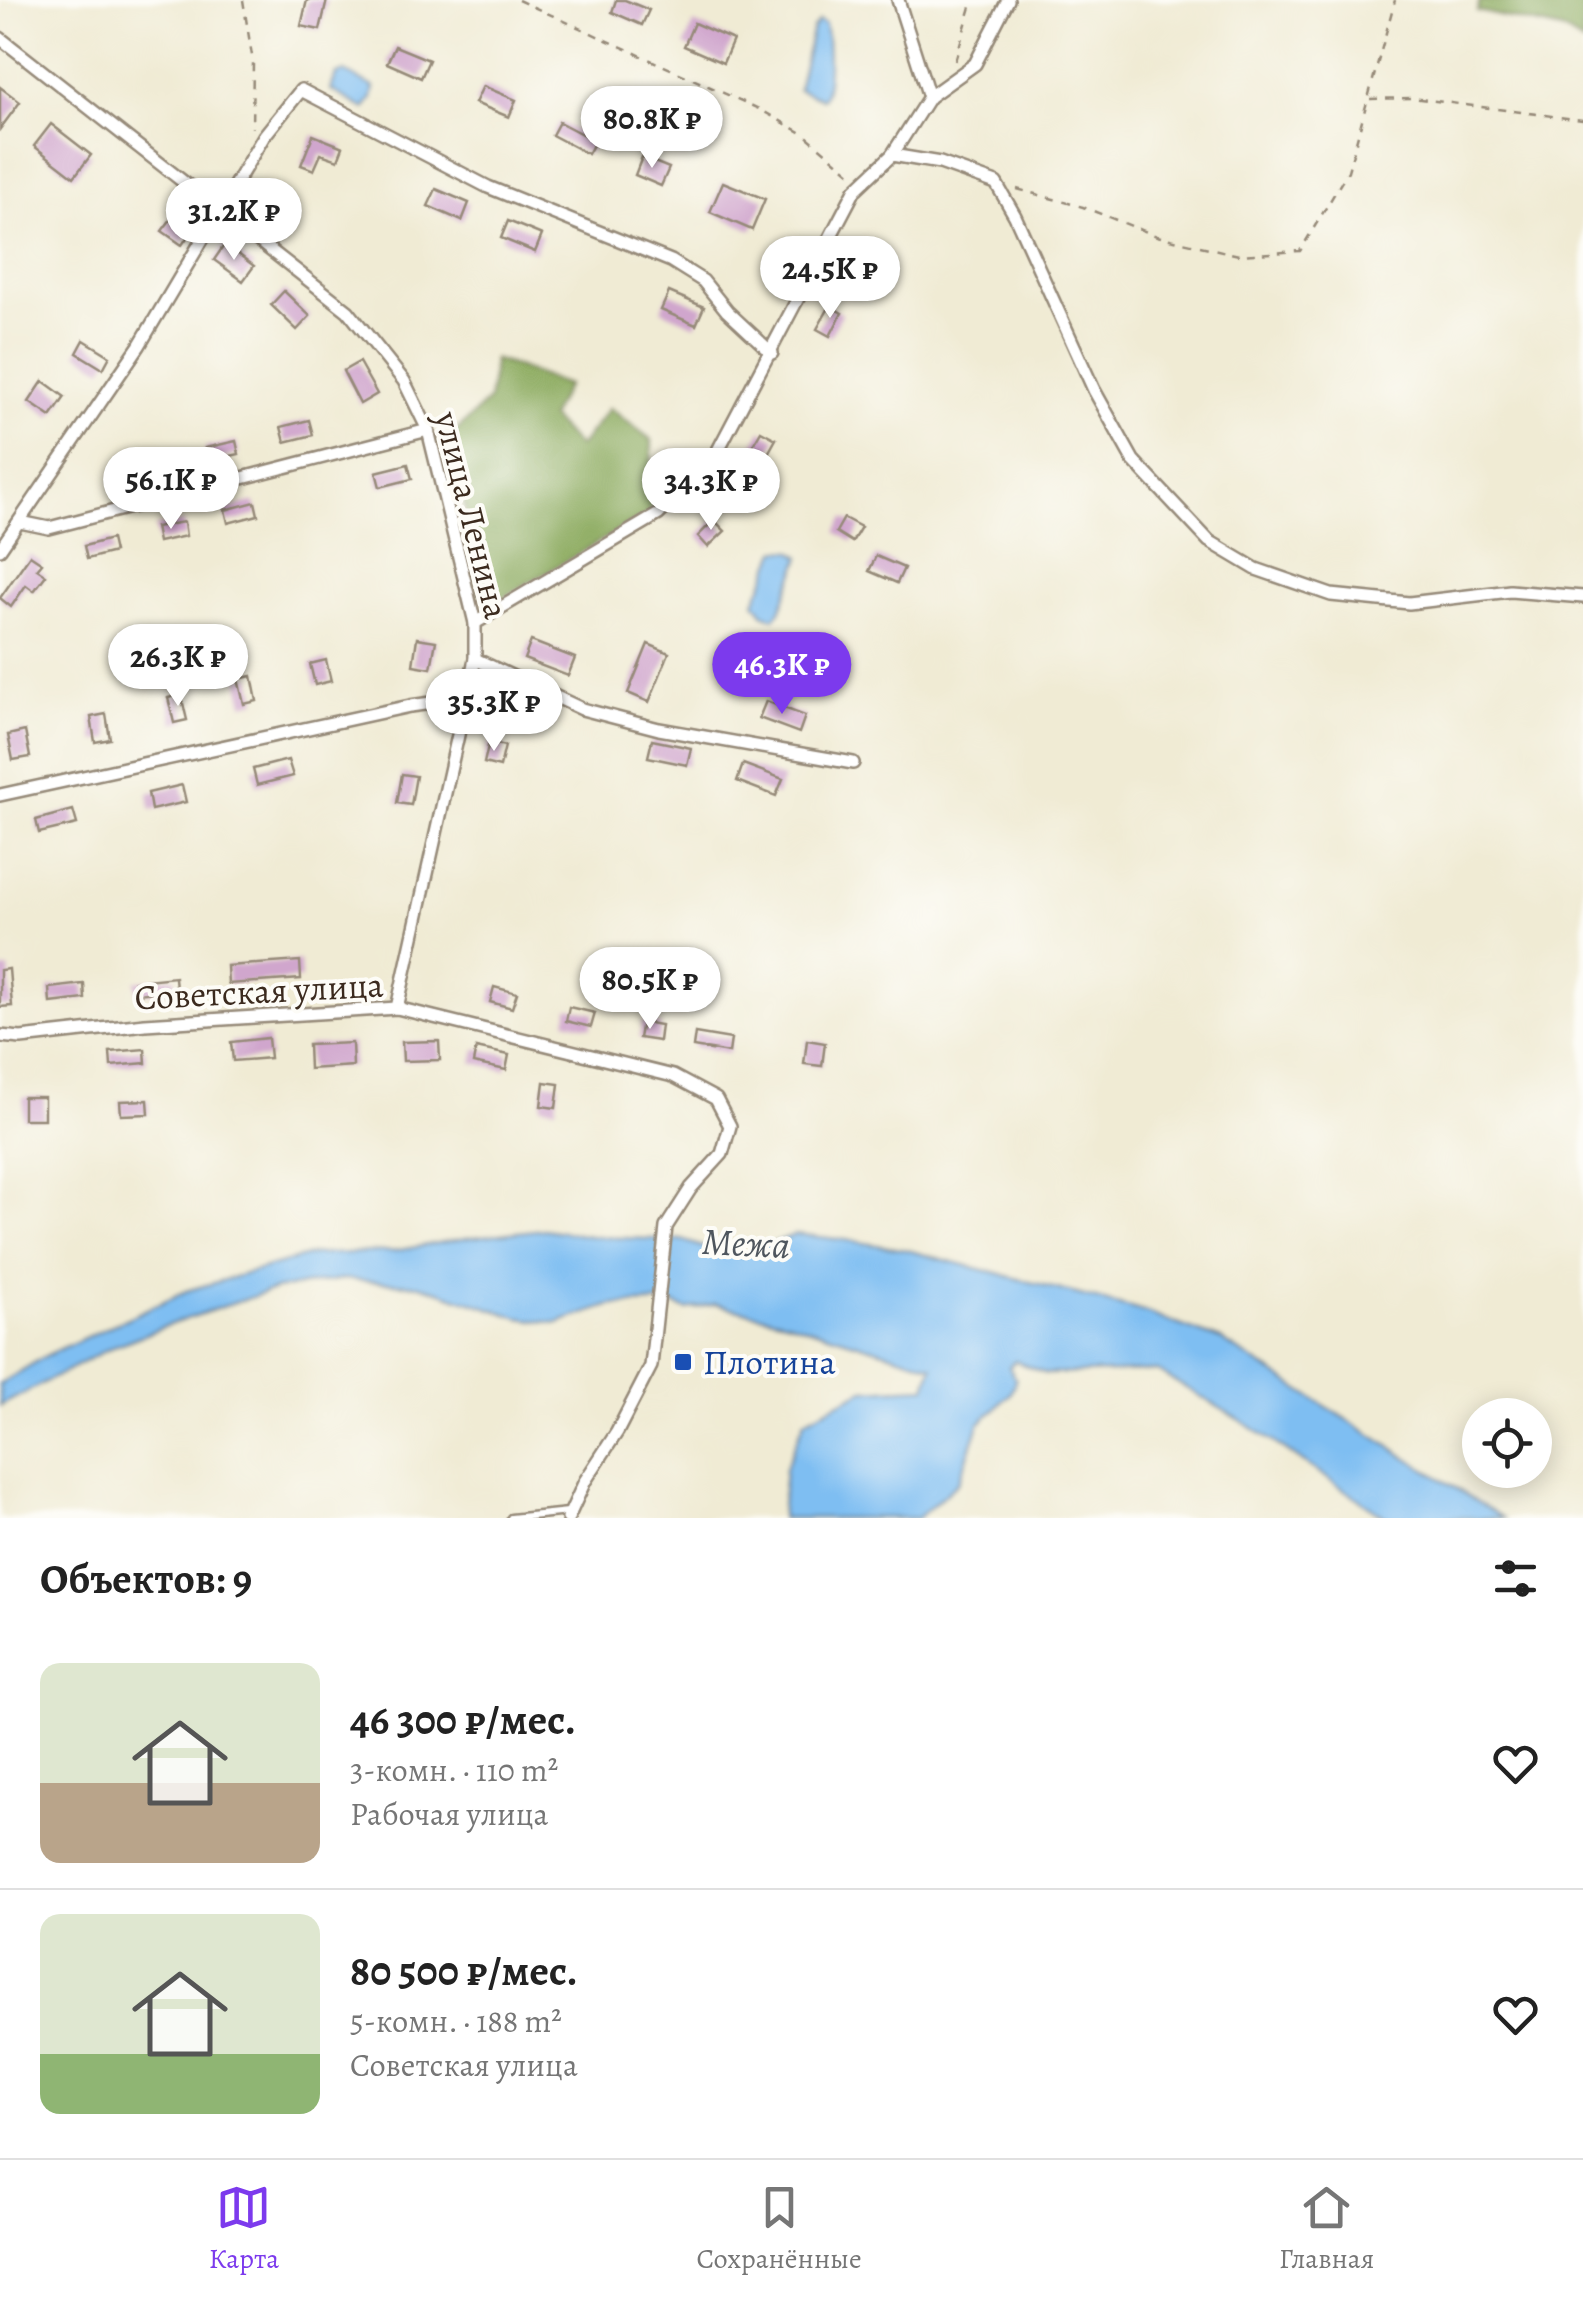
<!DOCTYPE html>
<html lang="ru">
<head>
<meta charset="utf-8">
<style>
  body { margin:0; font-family:Alegreya,serif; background:#f2f2f2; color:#222; height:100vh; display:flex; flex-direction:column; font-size:38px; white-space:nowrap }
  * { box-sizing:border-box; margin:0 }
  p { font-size:32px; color:#767676 }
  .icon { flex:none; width:55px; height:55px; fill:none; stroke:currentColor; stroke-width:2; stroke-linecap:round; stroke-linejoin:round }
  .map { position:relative; height:1518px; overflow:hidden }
  .details { display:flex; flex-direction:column; background:#fff; flex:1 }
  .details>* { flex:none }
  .controls { position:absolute; left:1462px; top:1398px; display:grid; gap:20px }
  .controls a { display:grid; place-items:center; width:90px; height:90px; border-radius:50%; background:#fff; box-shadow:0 5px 25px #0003; font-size:50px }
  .price { position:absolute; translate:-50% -85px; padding:0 22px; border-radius:35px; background:#fff; color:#222; font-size:32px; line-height:65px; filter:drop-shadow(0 2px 5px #0008) }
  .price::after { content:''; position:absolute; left:50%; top:60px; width:30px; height:22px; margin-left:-15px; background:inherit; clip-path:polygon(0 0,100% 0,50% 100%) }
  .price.current { background:#7c3aed; color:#fff }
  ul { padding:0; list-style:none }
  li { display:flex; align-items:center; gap:30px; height:250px; padding:0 40px }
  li+li { border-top:2px solid #e0e0e0 }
  li span { display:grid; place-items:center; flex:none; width:280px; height:200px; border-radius:20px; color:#555 }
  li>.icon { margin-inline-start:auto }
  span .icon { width:120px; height:120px; fill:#fffc; stroke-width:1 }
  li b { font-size:42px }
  h2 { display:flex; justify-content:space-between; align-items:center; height:120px; padding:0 40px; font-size:42px }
  .tabs { display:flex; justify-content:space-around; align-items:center; height:140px; border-top:2px solid #e0e0e0; background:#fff; font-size:28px; color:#767676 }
  .tabs a { display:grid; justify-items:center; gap:5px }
  .tabs .current { color:#7c3aed }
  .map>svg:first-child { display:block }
</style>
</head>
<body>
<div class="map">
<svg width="1583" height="1518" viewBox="0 0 1583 1518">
  <rect width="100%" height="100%" fill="#fdfcf7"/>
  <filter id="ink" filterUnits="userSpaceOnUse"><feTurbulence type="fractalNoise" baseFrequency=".01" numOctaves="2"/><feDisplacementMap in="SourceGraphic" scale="20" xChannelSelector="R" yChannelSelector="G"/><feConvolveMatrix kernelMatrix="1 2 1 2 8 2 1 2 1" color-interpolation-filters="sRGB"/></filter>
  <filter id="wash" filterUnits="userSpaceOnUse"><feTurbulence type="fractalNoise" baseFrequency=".0048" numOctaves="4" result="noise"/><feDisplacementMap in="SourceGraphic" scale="40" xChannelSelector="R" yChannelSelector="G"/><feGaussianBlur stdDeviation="2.25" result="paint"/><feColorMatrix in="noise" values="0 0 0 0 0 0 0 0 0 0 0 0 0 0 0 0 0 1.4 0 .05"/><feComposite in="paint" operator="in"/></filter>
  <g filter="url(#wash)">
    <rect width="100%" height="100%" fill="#f0ebd4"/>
    <g fill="#89a95c" stroke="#626a3d" stroke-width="2.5">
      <path d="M 1480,0 L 1583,0 L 1583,43 L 1562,30 L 1477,11 Z"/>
      <path d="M 494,359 L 567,385 L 550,418 L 579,447 L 609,408 L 652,440 L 651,512 L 492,604 L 478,592 L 453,434 L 489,400 Z"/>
    </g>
    <g fill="#7ebef2" stroke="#5c7488" stroke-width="2.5">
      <path d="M 819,21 L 825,24 C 828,40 831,86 822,99 L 798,89 L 813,28 Z"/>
      <path d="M 344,72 L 374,87 L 372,98 L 365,109 L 331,90 L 336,74 Z"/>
      <path d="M 781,550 L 792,551 L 801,557 L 780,611 L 774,618 L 764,614 L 755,602 L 777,551 Z"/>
      <path d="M 544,1229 L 596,1237 L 682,1240 L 714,1251 L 741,1256 L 796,1234 L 853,1241 L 907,1250 L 1138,1310 L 1221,1340 L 1503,1518 L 1387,1518 L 1242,1421 L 1157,1371 L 1046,1374 L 1015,1361 L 1009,1367 L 1016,1380 L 1010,1394 L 979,1424 L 959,1481 L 918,1518 L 781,1518 L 785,1469 L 805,1420 L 864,1390 L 926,1387 L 933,1366 L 789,1322 L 715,1304 L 687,1310 L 668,1302 L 612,1305 L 557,1323 L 519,1318 L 420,1285 L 343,1279 L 276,1289 L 174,1323 L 114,1346 L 0,1406 L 0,1384 L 47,1355 L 186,1291 L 310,1255 L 394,1251 L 466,1238 Z"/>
    </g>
    <g id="blocks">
      <g fill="#d0a6cd">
        <path d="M 307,0 L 327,0 L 320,30 L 301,26 Z"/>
        <path d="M 616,0 L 625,0 L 649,10 L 642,25 L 612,12 Z"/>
        <path d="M 694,23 L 733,40 L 723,63 L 684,46 Z"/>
        <path d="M 395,46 L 429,60 L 421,78 L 387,63 Z"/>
        <path d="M 483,86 L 516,100 L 509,117 L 475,103 Z"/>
        <path d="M 0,87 L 20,102 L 0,129 Z"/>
        <path d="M 559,122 L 595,141 L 588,154 L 552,135 Z"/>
        <path d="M 51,124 L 91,155 L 74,177 L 34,146 Z"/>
        <path d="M 313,135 L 343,147 L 338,160 L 321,154 L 314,170 L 301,165 Z"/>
        <path d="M 642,157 L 669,168 L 661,186 L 635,175 Z"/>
        <path d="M 723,182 L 765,199 L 752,230 L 710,212 Z"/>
        <path d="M 436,189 L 469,203 L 462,221 L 428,206 Z"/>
        <path d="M 174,215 L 193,229 L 182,245 L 162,231 Z"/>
        <path d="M 508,221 L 542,235 L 535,252 L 501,238 Z"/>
        <path d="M 225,244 L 254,266 L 243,281 L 214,260 Z"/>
        <path d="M 284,291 L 310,316 L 297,330 L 271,305 Z"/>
        <path d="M 669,292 L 704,307 L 696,325 L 661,310 Z"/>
        <path d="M 830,306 L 842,313 L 830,336 L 817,329 Z"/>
        <path d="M 84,340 L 110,356 L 103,369 L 77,353 Z"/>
        <path d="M 359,362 L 377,394 L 360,404 L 343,371 Z"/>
        <path d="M 43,381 L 65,397 L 51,417 L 29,402 Z"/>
        <path d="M 309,420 L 313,435 L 285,442 L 281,427 Z"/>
        <path d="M 761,431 L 776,439 L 761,466 L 746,457 Z"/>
        <path d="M 236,441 L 239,454 L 208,461 L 205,448 Z"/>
        <path d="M 166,456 L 169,471 L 132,480 L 129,465 Z"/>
        <path d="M 408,464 L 412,479 L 380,487 L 376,472 Z"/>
        <path d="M 255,502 L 258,515 L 228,523 L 225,510 Z"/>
        <path d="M 844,518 L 861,527 L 852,542 L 836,532 Z"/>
        <path d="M 714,520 L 725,531 L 708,547 L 698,536 Z"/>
        <path d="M 184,522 L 186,536 L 158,542 L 155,527 Z"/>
        <path d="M 111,539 L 114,552 L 87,559 L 84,546 Z"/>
        <path d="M 30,555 L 42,563 L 37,569 L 46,575 L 34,591 L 26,585 L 11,607 L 0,598 Z"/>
        <path d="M 876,556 L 904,568 L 897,583 L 869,571 Z"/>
        <path d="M 417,638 L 436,641 L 431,668 L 413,665 Z"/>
        <path d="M 531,641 L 575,658 L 568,676 L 524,659 Z"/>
        <path d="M 648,644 L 669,653 L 649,702 L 628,693 Z"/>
        <path d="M 326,660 L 331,681 L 315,685 L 310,664 Z"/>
        <path d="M 252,676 L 257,701 L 244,704 L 238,679 Z"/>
        <path d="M 181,695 L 187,720 L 174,723 L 168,698 Z"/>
        <path d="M 766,701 L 805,716 L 799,733 L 759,718 Z"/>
        <path d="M 106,714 L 110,739 L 95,742 L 91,717 Z"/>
        <path d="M 25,731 L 30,757 L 13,760 L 8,735 Z"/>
        <path d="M 652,740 L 691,748 L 687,765 L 648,757 Z"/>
        <path d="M 489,742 L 505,746 L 500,767 L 484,763 Z"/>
        <path d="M 288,760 L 293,776 L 257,785 L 253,769 Z"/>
        <path d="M 743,764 L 783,779 L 776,796 L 737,781 Z"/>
        <path d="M 402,774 L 416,776 L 411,805 L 397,803 Z"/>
        <path d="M 182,785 L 186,802 L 151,810 L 148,793 Z"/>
        <path d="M 73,810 L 77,824 L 39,833 L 36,820 Z"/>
        <path d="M 300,961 L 301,979 L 228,984 L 227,966 Z"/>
        <path d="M 9,969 L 12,1006 L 0,1007 L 0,970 Z"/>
        <path d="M 175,977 L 176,990 L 137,994 L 135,981 Z"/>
        <path d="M 84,984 L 85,999 L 50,1003 L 49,988 Z"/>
        <path d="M 494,987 L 517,993 L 512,1008 L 490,1002 Z"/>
        <path d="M 569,1007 L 595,1013 L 591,1027 L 566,1021 Z"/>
        <path d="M 642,1022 L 661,1025 L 659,1041 L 639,1038 Z"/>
        <path d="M 695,1033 L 731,1039 L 729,1053 L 693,1047 Z"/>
        <path d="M 268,1038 L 270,1058 L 233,1061 L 231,1042 Z"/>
        <path d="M 807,1040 L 825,1043 L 822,1066 L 804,1064 Z"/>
        <path d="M 439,1041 L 440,1060 L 403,1061 L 402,1042 Z"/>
        <path d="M 352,1043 L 353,1066 L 309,1069 L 308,1045 Z"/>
        <path d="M 476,1048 L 509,1055 L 506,1070 L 473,1063 Z"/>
        <path d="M 145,1049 L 146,1063 L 111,1066 L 110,1052 Z"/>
        <path d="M 544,1082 L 559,1084 L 556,1108 L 541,1106 Z"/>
        <rect x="23" y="1097" width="21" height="22"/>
        <path d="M 148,1100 L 149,1114 L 121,1115 L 120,1101 Z"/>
      </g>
    </g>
  </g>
  <g filter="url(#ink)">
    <use href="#blocks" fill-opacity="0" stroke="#968a79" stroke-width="2.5"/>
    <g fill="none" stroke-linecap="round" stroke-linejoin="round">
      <defs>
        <path id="lane" d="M 511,1518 L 568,1512"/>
        <g id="street">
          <path d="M 898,0 L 929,97"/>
          <path d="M 0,38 L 348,311 L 404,381 L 428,430 L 475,623 L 475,659 L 397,1008"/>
          <path d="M 892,155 L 940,163 L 996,183 L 1015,216 L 1094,390 L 1133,460 L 1209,541 L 1256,569 L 1331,595 L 1409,603 L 1510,591 L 1583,597"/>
          <path d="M 20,522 L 49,528 L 428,430"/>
          <path d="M 0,549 L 139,346 L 264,136 L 301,90 L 488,187 L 671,261 L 703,281 L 727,311 L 772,353"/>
          <path d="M 475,623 L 659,514 L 715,456 L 855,190 L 892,155 L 929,97 L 975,64 L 1008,0"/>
          <path d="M 475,659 L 582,709 L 659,729 L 853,763"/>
          <path d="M 0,795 L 410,706 L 467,698"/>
          <path d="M 0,1036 L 21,1038 L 145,1024 L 397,1008 L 673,1076 L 716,1099 L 730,1126 L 722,1154 L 691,1188 L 666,1227 L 651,1366 L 617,1432 L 585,1481 L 568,1518"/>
        </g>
      </defs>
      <use href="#lane" stroke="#968a79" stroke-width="11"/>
      <use href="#street" stroke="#968a79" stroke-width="16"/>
      <g stroke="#968a79" stroke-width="2.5" stroke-dasharray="8 8" stroke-linecap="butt">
        <path d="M 243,0 L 253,62 L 252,128"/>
        <path d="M 518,0 L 759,109 L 804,134 L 852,174"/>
        <path d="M 955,61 L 973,0"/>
        <path d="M 1370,99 L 1412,98 L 1583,120"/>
        <path d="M 1017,189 L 1083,207 L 1157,236 L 1239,255 L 1300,251 L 1348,171 L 1395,0"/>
      </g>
      <use href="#lane" stroke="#fff" stroke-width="6"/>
      <use href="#street" stroke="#fff" stroke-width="11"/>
    </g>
  </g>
  <rect fill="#1a4fb4" stroke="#fdfcf7" stroke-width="4" x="673" y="1352" width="20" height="20" rx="5"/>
  <g text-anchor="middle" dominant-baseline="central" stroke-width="8" stroke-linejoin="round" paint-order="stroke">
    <g font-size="35" fill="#3b2a1e" stroke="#fdfcf7">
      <text transform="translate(472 515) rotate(76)">улица Ленина</text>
      <text transform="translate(259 991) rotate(-3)">Советская улица</text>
    </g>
    <g font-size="35" fill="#164399" stroke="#fdfcf7" text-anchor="start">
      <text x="703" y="1362">Плотина</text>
    </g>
    <g font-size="38" font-style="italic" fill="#4f565e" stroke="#fdfcf7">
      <text transform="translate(746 1243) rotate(3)">Межа</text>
    </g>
  </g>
</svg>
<div class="controls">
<a><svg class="icon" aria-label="locate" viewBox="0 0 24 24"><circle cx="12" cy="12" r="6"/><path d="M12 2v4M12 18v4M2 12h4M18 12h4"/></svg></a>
</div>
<b class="price" style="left:652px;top:171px">80.8K ₽</b>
<b class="price" style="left:234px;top:263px">31.2K ₽</b>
<b class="price" style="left:830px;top:321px">24.5K ₽</b>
<b class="price" style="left:171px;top:532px">56.1K ₽</b>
<b class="price" style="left:711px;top:533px">34.3K ₽</b>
<b class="price" style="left:178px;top:709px">26.3K ₽</b>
<b class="price current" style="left:782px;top:717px">46.3K ₽</b>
<b class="price" style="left:494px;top:754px">35.3K ₽</b>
<b class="price" style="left:650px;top:1032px">80.5K ₽</b>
</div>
<section class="details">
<h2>Объектов: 9<svg class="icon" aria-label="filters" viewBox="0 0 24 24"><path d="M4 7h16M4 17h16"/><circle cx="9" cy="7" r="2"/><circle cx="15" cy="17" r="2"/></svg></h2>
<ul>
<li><span style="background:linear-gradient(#dfe7d0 60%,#b9a48a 0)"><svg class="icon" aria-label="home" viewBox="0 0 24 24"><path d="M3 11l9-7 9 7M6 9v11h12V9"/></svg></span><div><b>46 300 ₽/мес.</b><p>3-комн. · 110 m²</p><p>Рабочая улица</p></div><svg class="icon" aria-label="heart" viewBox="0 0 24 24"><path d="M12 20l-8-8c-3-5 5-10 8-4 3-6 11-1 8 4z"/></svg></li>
<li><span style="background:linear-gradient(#dfe7d0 70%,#8fb573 0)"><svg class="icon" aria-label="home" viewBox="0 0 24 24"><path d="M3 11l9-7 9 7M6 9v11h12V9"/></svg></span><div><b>80 500 ₽/мес.</b><p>5-комн. · 188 m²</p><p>Советская улица</p></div><svg class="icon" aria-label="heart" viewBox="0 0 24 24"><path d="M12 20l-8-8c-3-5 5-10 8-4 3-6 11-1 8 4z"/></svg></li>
</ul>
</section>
<nav class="tabs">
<a class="current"><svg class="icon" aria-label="map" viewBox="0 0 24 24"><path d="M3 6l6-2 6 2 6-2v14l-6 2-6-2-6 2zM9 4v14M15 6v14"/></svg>Карта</a>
<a><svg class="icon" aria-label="saved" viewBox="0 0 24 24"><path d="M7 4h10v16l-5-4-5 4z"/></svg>Сохранённые</a>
<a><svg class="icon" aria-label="home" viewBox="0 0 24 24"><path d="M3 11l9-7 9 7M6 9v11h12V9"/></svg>Главная</a>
</nav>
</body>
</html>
